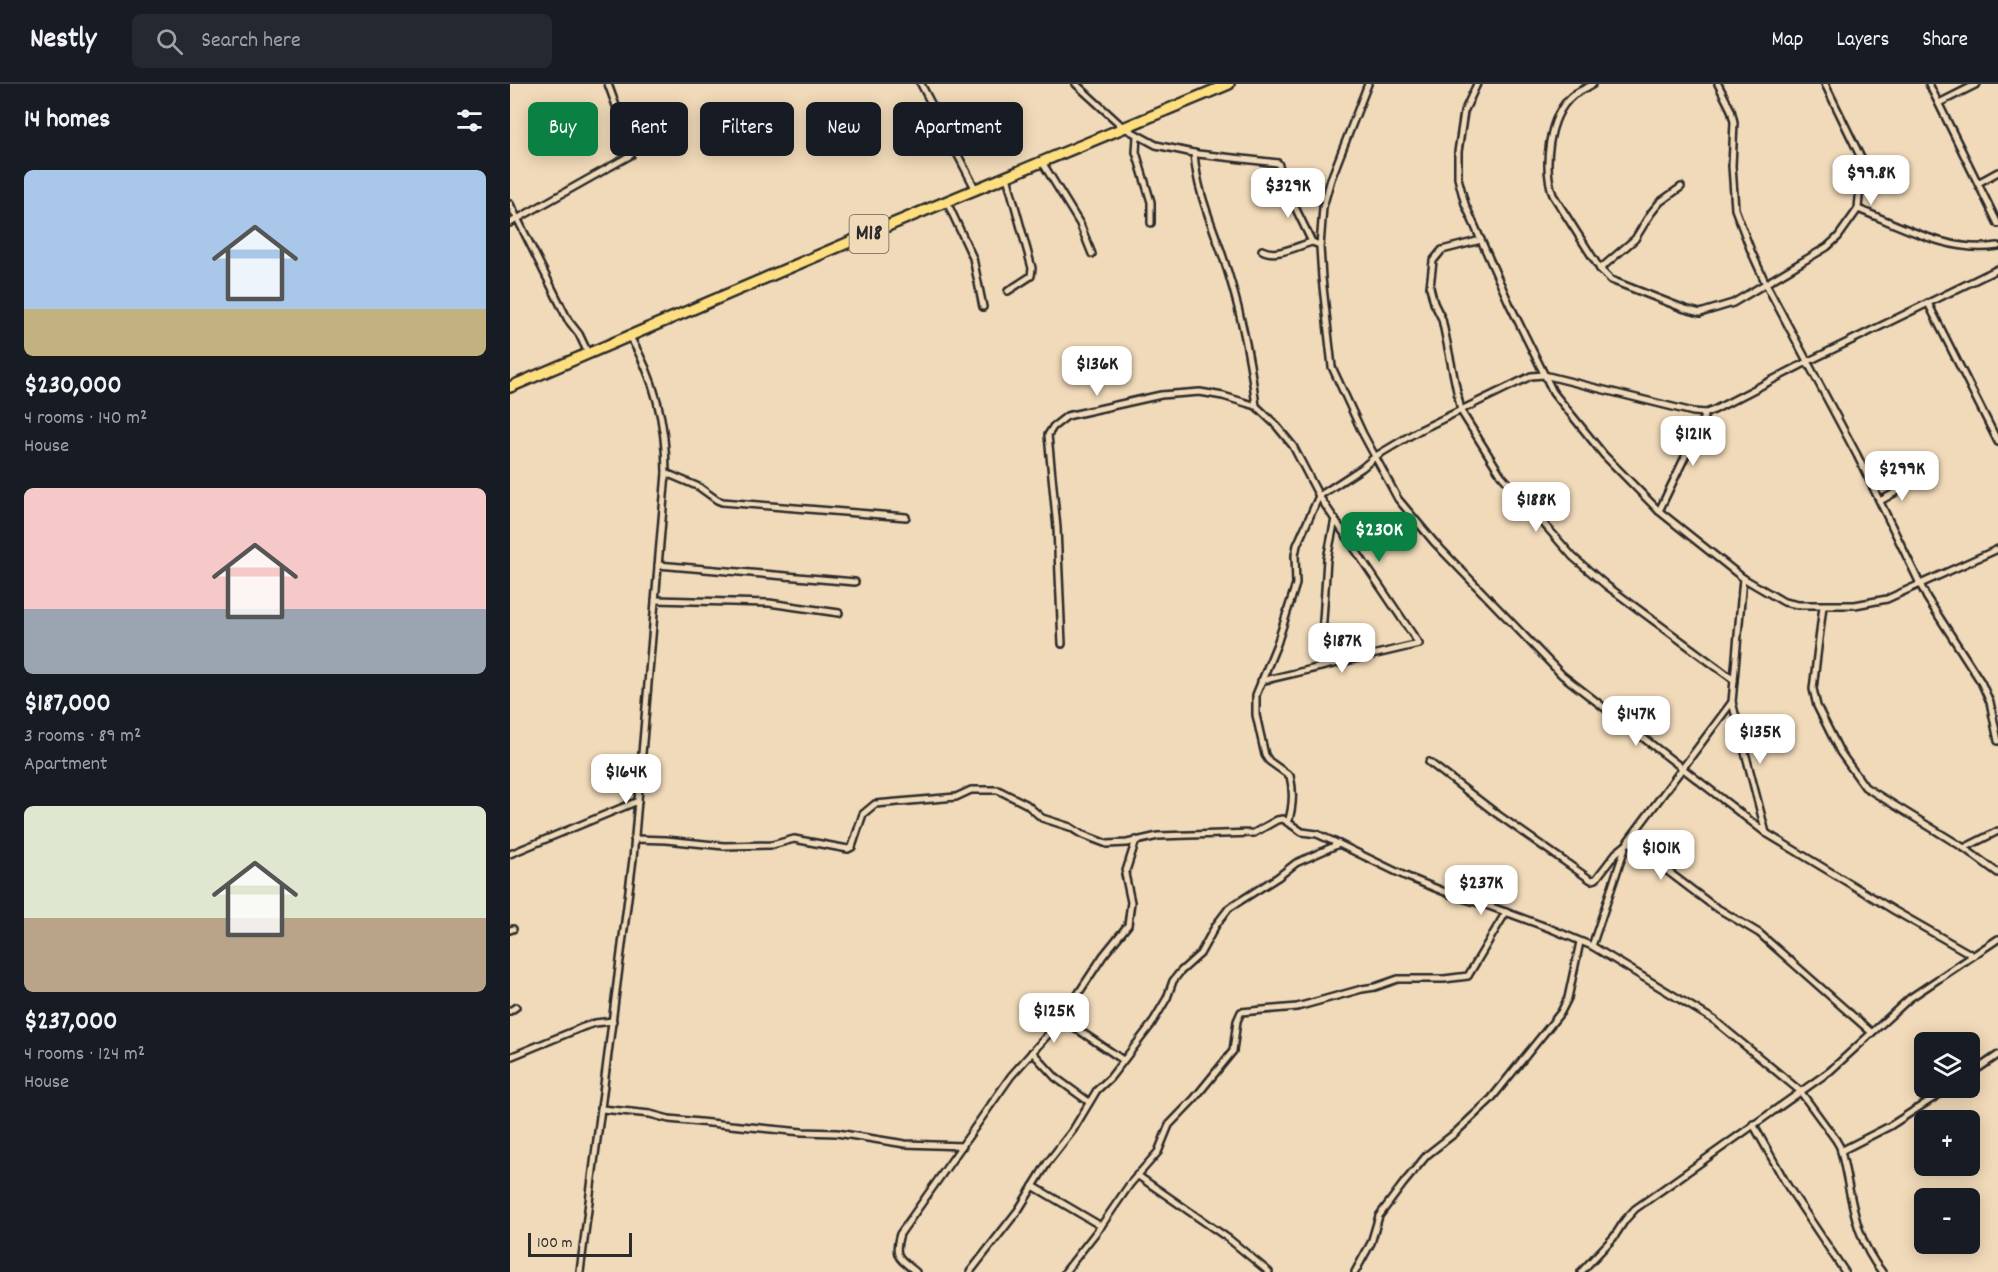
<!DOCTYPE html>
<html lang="en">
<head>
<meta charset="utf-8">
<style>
  body { margin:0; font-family:Dekko,sans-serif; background:#242831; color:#f1f3f6; height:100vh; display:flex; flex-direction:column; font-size:22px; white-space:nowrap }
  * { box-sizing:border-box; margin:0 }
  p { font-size:20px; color:#9ea1a6 }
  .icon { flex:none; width:33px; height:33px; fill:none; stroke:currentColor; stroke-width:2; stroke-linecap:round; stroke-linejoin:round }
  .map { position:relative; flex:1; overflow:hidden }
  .details { display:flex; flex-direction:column; background:#171b24; width:510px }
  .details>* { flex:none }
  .guide { position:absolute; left:18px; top:18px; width:570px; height:54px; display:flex; gap:12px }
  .tools { position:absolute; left:1404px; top:948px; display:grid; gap:12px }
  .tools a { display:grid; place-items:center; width:66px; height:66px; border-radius:9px; background:#171b24; box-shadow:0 3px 15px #0003; font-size:30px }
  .scale { position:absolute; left:18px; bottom:15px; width:104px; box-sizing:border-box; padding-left:6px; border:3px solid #2b2b2b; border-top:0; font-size:16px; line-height:21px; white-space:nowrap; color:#2b2b2b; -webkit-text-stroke:4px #f1dab9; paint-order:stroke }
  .price { position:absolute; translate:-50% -51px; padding:0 14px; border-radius:12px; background:#fff; color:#222; font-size:20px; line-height:39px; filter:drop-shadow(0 2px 3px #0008) }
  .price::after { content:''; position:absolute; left:50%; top:36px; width:18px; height:14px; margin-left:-9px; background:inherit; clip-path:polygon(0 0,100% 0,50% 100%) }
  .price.current { background:#0b8043; color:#fff }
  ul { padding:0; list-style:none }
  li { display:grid; align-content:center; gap:12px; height:318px; padding:0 24px }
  li span { display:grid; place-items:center; height:186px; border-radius:9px; color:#555 }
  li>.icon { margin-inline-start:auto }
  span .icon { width:108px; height:108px; fill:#fffc; stroke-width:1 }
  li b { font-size:26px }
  h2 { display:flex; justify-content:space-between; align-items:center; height:72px; padding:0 24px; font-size:26px }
  .pill { padding:0 21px; border-radius:9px; background:#171b24; box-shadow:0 3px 15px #0003; font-size:21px; line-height:54px }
  .pill.current { background:#0b8043; color:#fff }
  header { display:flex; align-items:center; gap:36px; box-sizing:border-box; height:84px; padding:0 30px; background:#171b24; border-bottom:2px solid #363941 }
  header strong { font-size:28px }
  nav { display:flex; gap:33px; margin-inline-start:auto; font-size:21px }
  .search { width:420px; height:54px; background:#242831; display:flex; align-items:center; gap:15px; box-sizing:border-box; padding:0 21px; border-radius:9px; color:#9ea1a6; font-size:22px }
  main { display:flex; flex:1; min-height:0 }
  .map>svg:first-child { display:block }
</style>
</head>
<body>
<header>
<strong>Nestly</strong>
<div class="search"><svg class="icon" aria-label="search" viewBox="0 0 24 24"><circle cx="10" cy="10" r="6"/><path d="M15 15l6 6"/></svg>Search here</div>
<nav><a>Map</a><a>Layers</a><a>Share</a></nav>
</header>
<main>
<section class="details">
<h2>14 homes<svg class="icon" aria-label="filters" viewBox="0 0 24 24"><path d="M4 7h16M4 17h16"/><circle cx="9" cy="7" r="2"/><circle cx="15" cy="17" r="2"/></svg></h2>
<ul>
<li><span style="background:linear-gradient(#a9c7e8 75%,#c2b280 0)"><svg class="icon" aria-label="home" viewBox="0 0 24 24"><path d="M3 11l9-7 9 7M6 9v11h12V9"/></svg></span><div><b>$230,000</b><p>4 rooms · 140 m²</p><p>House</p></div></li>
<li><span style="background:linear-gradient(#f6c9c9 65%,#9aa5b1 0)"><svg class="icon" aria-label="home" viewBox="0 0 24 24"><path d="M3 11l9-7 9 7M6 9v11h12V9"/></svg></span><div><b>$187,000</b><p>3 rooms · 89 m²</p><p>Apartment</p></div></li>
<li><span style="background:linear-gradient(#dfe7d0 60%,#b9a48a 0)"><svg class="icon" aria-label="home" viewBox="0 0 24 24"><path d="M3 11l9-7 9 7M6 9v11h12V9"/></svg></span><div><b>$237,000</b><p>4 rooms · 124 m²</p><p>House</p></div></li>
</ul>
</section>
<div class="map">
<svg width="1488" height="1188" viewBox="0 0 1488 1188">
  <rect width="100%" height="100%" fill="#f1dab9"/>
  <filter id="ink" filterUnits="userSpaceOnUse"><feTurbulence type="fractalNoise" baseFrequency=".0167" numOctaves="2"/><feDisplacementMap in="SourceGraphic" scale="12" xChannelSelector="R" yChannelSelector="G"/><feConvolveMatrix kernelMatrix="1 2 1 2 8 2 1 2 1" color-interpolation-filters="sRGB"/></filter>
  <g filter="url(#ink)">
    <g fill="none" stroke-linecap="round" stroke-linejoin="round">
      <defs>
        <g id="street">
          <path d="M 411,0 L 466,106"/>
          <path d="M 566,0 L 613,43 L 646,61 L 688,70 L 768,79 L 784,121 L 802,158 L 810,161"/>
          <path d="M 858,0 L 821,95 L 813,123 L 810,163 L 812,194 L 822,283 L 853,350 L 888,415 L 924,458 L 1052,591 L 1256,749 L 1385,827 L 1462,871"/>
          <path d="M 967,0 L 954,28 L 948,68 L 948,94 L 955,120 L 999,219 L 1043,308 L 1094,371 L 1149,427 L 1233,494 L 1274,518 L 1288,521 L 1345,521 L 1377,515 L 1488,465"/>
          <path d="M 1083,0 C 1077,4 1068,7 1062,12 C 1038,33 1033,83 1043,111 L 1090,185 L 1101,196 L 1175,225 L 1190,229 L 1223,219 L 1317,163 L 1328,153 L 1348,125 L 1352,76 L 1315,0"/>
          <path d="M 1208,0 L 1221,26 L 1224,38 L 1222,82 L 1225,125 L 1241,167 L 1256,200 L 1347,371 L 1417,514 L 1471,598 L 1480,618 L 1488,657"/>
          <path d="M 1419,0 L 1488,140"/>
          <path d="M 1429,19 L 1467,0"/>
          <path d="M 627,52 L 626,68 L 641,118 L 641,139"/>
          <path d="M 684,69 C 687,107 700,135 712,170 C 729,219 740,272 746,322"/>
          <path d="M 532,78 L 570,140 L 582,170"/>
          <path d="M 497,93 L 522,184 L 521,192 L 498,207"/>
          <path d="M 1468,99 L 1488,88"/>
          <path d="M 437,118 L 463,174 L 473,223"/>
          <path d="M 0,120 L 58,236 L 69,250 L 78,269"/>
          <path d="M 1348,125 C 1392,142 1440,170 1488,162"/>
          <path d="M 0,139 L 121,71 L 116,49 L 98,0"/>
          <path d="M 971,156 L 932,166 L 923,177 L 920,203 L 924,219 L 932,235 L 951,327 L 991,391 L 1063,473 L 1097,502 L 1224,596 L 1233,494"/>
          <path d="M 752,166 C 766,174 787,162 802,158"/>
          <path d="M 1090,185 L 1125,155 L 1141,129 L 1150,118 L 1171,103"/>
          <path d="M 1418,219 L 1488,358"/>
          <path d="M 156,389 L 189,403 L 207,416 L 212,418 L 396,433"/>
          <path d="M 1370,417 L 1404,398"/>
          <path d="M 1149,427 L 1196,329"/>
          <path d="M 148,481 L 345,498"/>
          <path d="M 145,516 L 259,519 L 329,529"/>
          <path d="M 1313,522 L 1303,605 L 1307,622 L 1330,668 L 1355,703 L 1454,764 L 1488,789"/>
          <path d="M 552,560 L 547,444 L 538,351 L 543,343 L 557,332 L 651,311 L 690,308 L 713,312 L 746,322 L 765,340 L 783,362 L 809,412 L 909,560 L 751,597"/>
          <path d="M 810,583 L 817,475 L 825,435"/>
          <path d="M 1224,596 L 1222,618 L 1118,757 L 1202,821 L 1249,849 L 1361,948"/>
          <path d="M 1222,618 L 1256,749"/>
          <path d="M 919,678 L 987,730 L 1081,796 L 1086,795 L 1106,769 L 1116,761"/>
          <path d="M 778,739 C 783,723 784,708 780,692 L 759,677 L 755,671 L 746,631 L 746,611 L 767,560 L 786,500 L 785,471 L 787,461 L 809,412 L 852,384 L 866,372 L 908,347 L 1021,292 L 1034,291 L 1183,328 L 1196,329 L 1204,326 L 1297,278 L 1488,185"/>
          <path d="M 124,755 L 156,756 L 214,762 L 262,761 L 284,755 L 338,765 L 342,763 L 353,730 L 365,720 L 446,713 L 461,706 L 488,706 L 516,720 L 532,734 L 560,743 L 571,750 L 597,760 L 617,759 L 648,752 L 744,749 L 767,736 L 773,735 L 792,748 L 807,750 L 829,760 L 895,792 L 945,812 L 979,822 L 1039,844 L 1082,862 L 1204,936 L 1290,1007 L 1326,1056 L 1330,1063 C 1341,1105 1343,1154 1372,1188"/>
          <path d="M 1454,764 L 1488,747"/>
          <path d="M 0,770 L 128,717"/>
          <path d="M 0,846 L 3,845"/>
          <path d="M 1082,862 L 1116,761"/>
          <path d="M 0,927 L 6,923"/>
          <path d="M 551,936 L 555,937 L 613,976"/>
          <path d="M 522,968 L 546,994 L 579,1018"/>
          <path d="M 0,973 L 73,943 L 85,939 L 103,937"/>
          <path d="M 1460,990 L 1488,971"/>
          <path d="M 92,1025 L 140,1030 L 159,1035 L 292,1048 L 327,1049 L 395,1060 L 453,1062"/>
          <path d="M 1243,1040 L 1277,1101 L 1335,1188"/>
          <path d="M 1331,1067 L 1380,1042 L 1439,1004"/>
          <path d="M 627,1091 L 719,1155 L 759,1188"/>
          <path d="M 523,1102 L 591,1142"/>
          <path d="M 70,1188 L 123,775 L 156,389 C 156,340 146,296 120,253"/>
          <path d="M 406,1188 C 389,1174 383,1173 390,1150 L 501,992 L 551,936 L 593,872 L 618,841 L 621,818 L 615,790 L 626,756"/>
          <path d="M 460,1188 L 509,1125 L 538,1078 L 563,1046 L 587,1006 L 600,994 L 641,941 L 657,914 L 663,897 L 670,888 L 690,870 L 706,841 L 719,824 L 768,793 L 786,779 L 829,760"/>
          <path d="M 555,1188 L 591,1142 L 620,1100 L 648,1068 L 659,1041 L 684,1015 L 723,967 L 727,937 L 731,928 L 787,923 L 852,905 L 865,903 L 888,895 L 934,895 L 958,892 L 996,828"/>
          <path d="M 845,1188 L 861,1159 L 869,1132 L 893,1100 L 917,1071 L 945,1049 L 981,1015 L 1051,928 L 1058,914 L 1070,858"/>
          <path d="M 1071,1188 L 1104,1153 L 1115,1136 L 1125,1125 L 1320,987 L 1400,914 L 1488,855"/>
        </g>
        <path id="primary" d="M 0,303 L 363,148 L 719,0"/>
      </defs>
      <use href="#street" stroke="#2b2b2b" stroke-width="10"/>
      <use href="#primary" stroke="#2b2b2b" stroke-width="14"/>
      <use href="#street" stroke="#f1dab9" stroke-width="5"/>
      <use href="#primary" stroke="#fedf80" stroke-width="9"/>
    </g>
  </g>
  <g text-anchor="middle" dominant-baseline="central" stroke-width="5" stroke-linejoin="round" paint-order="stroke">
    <rect fill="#f1dab9" stroke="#666056" stroke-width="1.5" x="339.5" y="131" width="39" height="38" rx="4.5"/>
    <g font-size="22" font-weight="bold" fill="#2b2b2b">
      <text x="359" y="150">M18</text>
    </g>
  </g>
</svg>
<div class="tools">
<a><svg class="icon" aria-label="layers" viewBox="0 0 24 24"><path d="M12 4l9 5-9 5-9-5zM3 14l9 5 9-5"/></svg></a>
<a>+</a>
<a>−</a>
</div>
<div class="scale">100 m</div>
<b class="price" style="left:1361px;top:122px">$99.8K</b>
<b class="price" style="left:778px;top:135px">$329K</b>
<b class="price" style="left:587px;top:313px">$136K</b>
<b class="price" style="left:1183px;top:383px">$121K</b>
<b class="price" style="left:1392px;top:418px">$299K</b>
<b class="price" style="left:1026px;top:449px">$188K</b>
<b class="price current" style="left:869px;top:479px">$230K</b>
<b class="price" style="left:832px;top:590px">$187K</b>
<b class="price" style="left:1126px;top:663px">$147K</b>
<b class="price" style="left:1250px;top:681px">$135K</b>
<b class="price" style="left:116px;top:721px">$164K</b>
<b class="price" style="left:1151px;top:797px">$101K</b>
<b class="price" style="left:971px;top:832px">$237K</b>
<b class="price" style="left:544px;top:960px">$125K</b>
<div class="guide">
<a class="pill current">Buy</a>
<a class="pill">Rent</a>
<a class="pill">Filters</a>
<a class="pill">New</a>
<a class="pill">Apartment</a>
</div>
</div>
</main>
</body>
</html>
